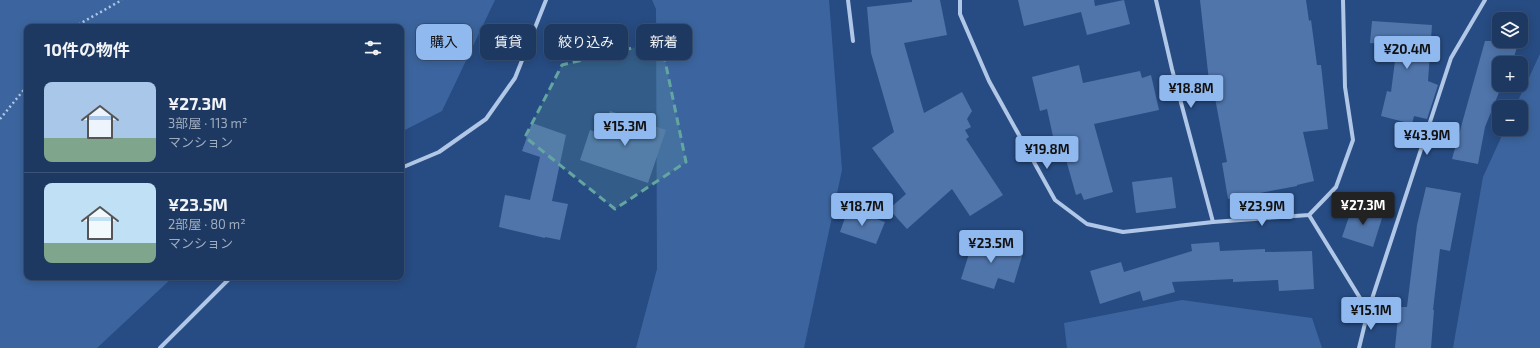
<!DOCTYPE html>
<html lang="ja">
<head>
<meta charset="utf-8">
<style>
  body { margin:0; font-family:"Exo 2","Noto Sans JP",sans-serif; background:#254068; color:#f1f3f6; height:100vh; display:flex; flex-direction:column; font-size:15px; white-space:nowrap }
  * { box-sizing:border-box; margin:0 }
  p { font-size:13px; color:#a0acbe }
  .icon { flex:none; width:22px; height:22px; fill:none; stroke:currentColor; stroke-width:2; stroke-linecap:round; stroke-linejoin:round }
  .map { position:relative; flex:1; overflow:hidden }
  .sheet { position:absolute; left:24px; top:24px; width:380px; height:256px; display:flex; flex-direction:column; background:#1d3962; border-radius:8px; box-shadow:0 2px 10px #0003,0 0 0 1px #3b5377 }
  .sheet>* { flex:none }
  .hud { position:absolute; left:416px; top:24px; width:380px; height:36px; display:flex; gap:8px }
  .tools { position:absolute; left:1492px; top:12px; display:grid; gap:8px }
  .tools a { display:grid; place-items:center; width:36px; height:36px; border-radius:8px; background:#1d3962; box-shadow:0 2px 10px #0003,0 0 0 1px #3b5377; font-size:20px }
  .price { position:absolute; translate:-50% -34px; padding:0 9px; border-radius:4px; background:#90b9f0; color:#111; font-size:13px; line-height:26px; filter:drop-shadow(0 1px 2px #0008) }
  .price::after { content:''; position:absolute; left:50%; top:24px; width:12px; height:9px; margin-left:-6px; background:inherit; clip-path:polygon(0 0,100% 0,50% 100%) }
  .price.on { background:#222; color:#fff }
  ul { padding:0; list-style:none }
  li { display:flex; align-items:center; gap:12px; height:100px; padding:0 20px }
  li+li { border-top:1px solid #3b5377 }
  li span { display:grid; place-items:center; flex:none; width:112px; height:80px; border-radius:8px; color:#555 }
  li>.icon { margin-inline-start:auto }
  span .icon { width:48px; height:48px; fill:#fffc; stroke-width:1 }
  li b { font-size:17px }
  h2 { display:flex; justify-content:space-between; align-items:center; height:48px; padding:0 20px; font-size:17px }
  .pill { padding:0 14px; border-radius:8px; background:#1d3962; box-shadow:0 2px 10px #0003,0 0 0 1px #3b5377; font-size:14px; line-height:36px }
  .pill.on { background:#90b9f0; color:#111 }
  .map>svg:first-child { display:block }
</style>
</head>
<body>
<div class="map">
<svg width="1540" height="348" viewBox="0 0 1540 348">
  <rect width="100%" height="100%" fill="#274c83"/>
  <g fill="#3c659f">
    <path d="M 0,0 L 495,0 L 442,111 L 401,132 L 401,27 L 27,27 L 27,277 L 173,277 L 97,348 L 0,348 Z"/>
    <path d="M 652,0 L 829,0 L 842,170 L 804,348 L 636,348 L 657,269 L 656,9 Z"/>
    <path d="M 1540,54 L 1540,348 L 1453,348 L 1483,177 L 1505,129 L 1521,129 L 1521,107 L 1515,107 Z"/>
    <path d="M 1182,300 L 1312,318 L 1322,348 L 1067,348 L 1064,323 Z"/>
  </g>
  <g fill="#5075ab">
    <path d="M 912,0 L 940,0 L 947,35 L 904,43 L 924,113 L 962,92 L 972,111 L 967,119 L 971,127 L 965,130 L 969,137 L 966,139 L 1003,195 L 970,216 L 952,189 L 907,229 L 889,209 L 906,194 L 872,148 L 894,132 L 871,53 L 867,7 L 912,2 Z"/>
    <path d="M 1018,0 L 1094,0 L 1095,6 L 1124,0 L 1130,24 L 1087,35 L 1081,12 L 1024,26 Z"/>
    <path d="M 1200,0 L 1306,0 L 1309,21 L 1311,20 L 1317,65 L 1321,65 L 1328,129 L 1303,132 L 1314,181 L 1297,185 L 1297,186 L 1228,199 L 1222,163 L 1227,162 L 1215,98 L 1211,99 Z"/>
    <path d="M 1372,21 L 1432,25 L 1428,81 L 1438,85 L 1427,119 L 1414,116 L 1412,124 L 1381,116 L 1387,91 L 1391,92 L 1397,45 L 1370,43 Z"/>
    <path d="M 1485,41 L 1519,41 L 1512,63 L 1499,63 L 1499,85 L 1502,85 L 1485,127 L 1478,164 L 1452,159 Z"/>
    <path d="M 1079,65 L 1083,83 L 1140,71 L 1142,78 L 1151,75 L 1159,110 L 1094,124 L 1113,192 L 1084,200 L 1081,193 L 1076,195 L 1063,149 L 1056,150 L 1047,109 L 1040,111 L 1032,77 Z"/>
    <path d="M 610,111 L 666,130 L 648,183 L 580,160 L 590,130 L 602,134 Z"/>
    <path d="M 532,123 L 566,135 L 552,201 L 568,204 L 560,240 L 545,237 L 545,238 L 499,227 L 505,195 L 530,200 L 540,157 L 522,151 Z"/>
    <path d="M 1172,177 L 1176,208 L 1136,213 L 1132,182 Z"/>
    <path d="M 1426,187 L 1461,193 L 1450,251 L 1440,249 L 1433,310 L 1434,310 L 1431,348 L 1395,348 L 1399,307 L 1407,307 L 1417,225 Z"/>
    <path d="M 1353,205 L 1383,215 L 1373,247 L 1342,237 Z"/>
    <path d="M 848,209 L 885,222 L 876,244 L 840,232 Z"/>
    <path d="M 974,238 L 1023,253 L 1014,283 L 998,278 L 994,289 L 961,279 Z"/>
    <path d="M 1219,242 L 1220,251 L 1265,249 L 1265,252 L 1312,251 L 1314,289 L 1279,291 L 1278,280 L 1233,282 L 1233,279 L 1172,282 L 1175,292 L 1143,301 L 1140,291 L 1100,304 L 1090,271 L 1121,262 L 1124,272 L 1192,251 L 1191,244 Z"/>
  </g>
  <g fill="none" stroke-linecap="round" stroke-linejoin="round">
    <g stroke="#b0c7e7" stroke-width="2.5" stroke-dasharray="2 3" stroke-linecap="butt">
      <path d="M 74,27 L 122,0"/>
      <path d="M 0,119 L 27,86"/>
    </g>
    <g stroke="#b0c7e7" stroke-width="4">
      <path d="M 848,0 L 853,41"/>
      <path d="M 960,0 L 960,14 L 989,81 L 1055,200 L 1087,224 L 1123,232 L 1213,222 L 1309,215 L 1336,187 L 1353,140 L 1345,87 L 1343,0"/>
      <path d="M 1156,0 L 1172,69 L 1213,222"/>
      <path d="M 401,168 L 439,152 L 486,119 L 515,78 L 546,0"/>
      <path d="M 1309,215 L 1368,311"/>
      <path d="M 160,348 L 231,277"/>
      <path d="M 1359,348 L 1368,311 L 1451,58 L 1485,0"/>
    </g>
  </g>
  <path fill="#63a6a1" fill-opacity="0.2" stroke="#63a6a1" stroke-width="3" stroke-dasharray="8 5" stroke-linejoin="round" d="M 661,41 L 686,162 L 615,209 L 525,137 L 562,65 Z"/>
</svg>
<div class="tools">
<a><svg class="icon" aria-label="layers" viewBox="0 0 24 24"><path d="M12 4l9 5-9 5-9-5zM3 14l9 5 9-5"/></svg></a>
<a>+</a>
<a>−</a>
</div>
<b class="price" style="left:1407px;top:70px">¥20.4M</b>
<b class="price" style="left:1191px;top:109px">¥18.8M</b>
<b class="price" style="left:625px;top:147px">¥15.3M</b>
<b class="price" style="left:1427px;top:156px">¥43.9M</b>
<b class="price" style="left:1047px;top:170px">¥19.8M</b>
<b class="price on" style="left:1363px;top:226px">¥27.3M</b>
<b class="price" style="left:862px;top:227px">¥18.7M</b>
<b class="price" style="left:1262px;top:227px">¥23.9M</b>
<b class="price" style="left:991px;top:264px">¥23.5M</b>
<b class="price" style="left:1371px;top:331px">¥15.1M</b>
<div class="hud">
<a class="pill on">購入</a>
<a class="pill">賃貸</a>
<a class="pill">絞り込み</a>
<a class="pill">新着</a>
</div>
<section class="sheet">
<h2>10件の物件<svg class="icon" aria-label="filters" viewBox="0 0 24 24"><path d="M4 7h16M4 17h16"/><circle cx="9" cy="7" r="2"/><circle cx="15" cy="17" r="2"/></svg></h2>
<ul>
<li><span style="background:linear-gradient(#a9c7e8 70%,#7fa58c 0)"><svg class="icon" aria-label="home" viewBox="0 0 24 24"><path d="M3 11l9-7 9 7M6 9v11h12V9"/></svg></span><div><b>¥27.3M</b><p>3部屋 · 113 m²</p><p>マンション</p></div></li>
<li><span style="background:linear-gradient(#bfe0f5 75%,#7fa58c 0)"><svg class="icon" aria-label="home" viewBox="0 0 24 24"><path d="M3 11l9-7 9 7M6 9v11h12V9"/></svg></span><div><b>¥23.5M</b><p>2部屋 · 80 m²</p><p>マンション</p></div></li>
</ul>
</section>
</div>
</body>
</html>
